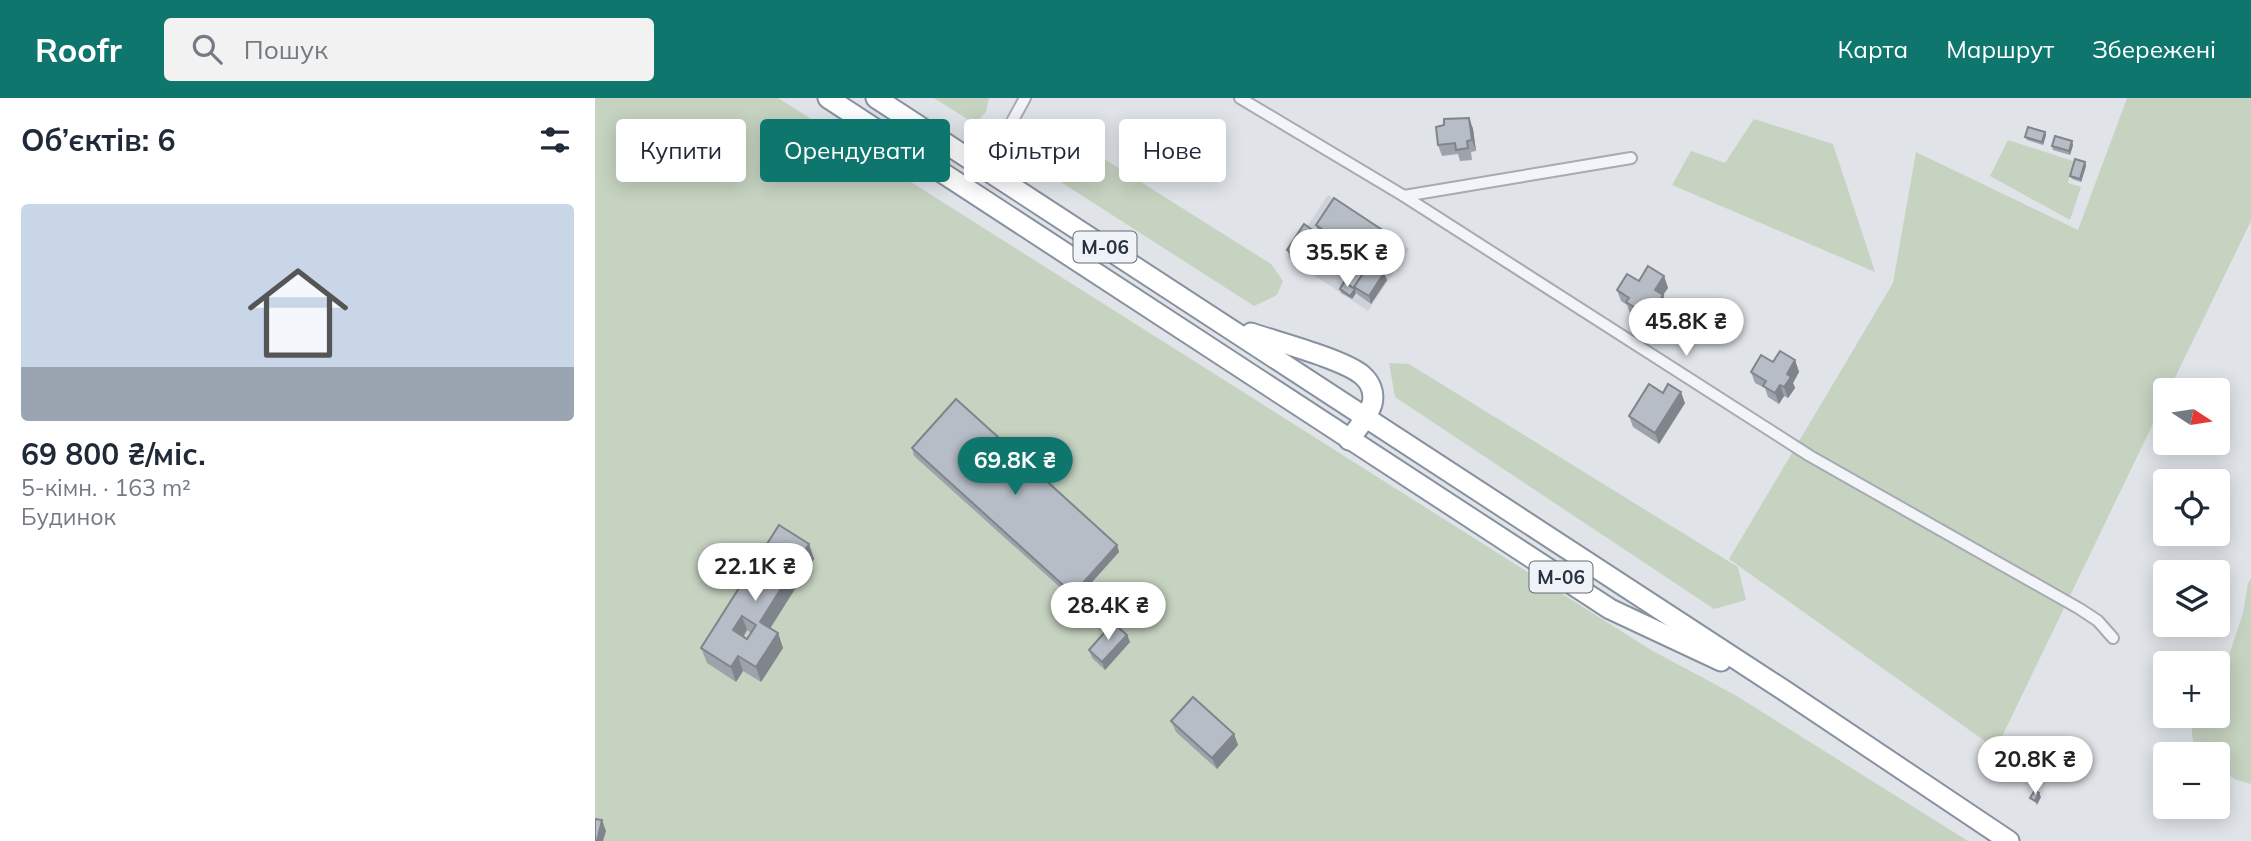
<!DOCTYPE html>
<html lang="uk">
<head>
<meta charset="utf-8">
<style>
  body { margin:0; font-family:Mulish,sans-serif; background:#f2f2f3; color:#1f2937; height:100vh; display:flex; flex-direction:column; font-size:26px; white-space:nowrap }
  * { box-sizing:border-box; margin:0 }
  p { font-size:23px; color:#747a83 }
  .icon { flex:none; width:38px; height:38px; fill:none; stroke:currentColor; stroke-width:2; stroke-linecap:round; stroke-linejoin:round }
  .map { position:relative; flex:1; overflow:hidden }
  .drawer { display:flex; flex-direction:column; background:#fff; width:595px }
  .drawer>* { flex:none }
  .guide { position:absolute; left:21px; top:21px; width:665px; height:63px; display:flex; gap:14px }
  .needle { width:46px; rotate:102deg }
  .tools { position:absolute; left:1558px; top:280px; display:grid; gap:14px }
  .tools a { display:grid; place-items:center; width:77px; height:77px; border-radius:7px; background:#fff; box-shadow:0 4px 18px #0003; font-size:35px }
  .price { position:absolute; translate:-50% -60px; padding:0 16px; border-radius:24px; background:#fff; color:#222; font-size:23px; line-height:46px; filter:drop-shadow(0 2px 4px #0008) }
  .price::after { content:''; position:absolute; left:50%; top:42px; width:21px; height:16px; margin-left:-10px; background:inherit; clip-path:polygon(0 0,100% 0,50% 100%) }
  .price.on { background:#0f766e; color:#fff }
  ul { padding:0; list-style:none }
  li { display:grid; align-content:center; gap:14px; height:371px; padding:0 21px }
  li+li { border-top:2px solid #e0e1e3 }
  li span { display:grid; place-items:center; height:217px; border-radius:7px; color:#555 }
  li>.icon { margin-inline-start:auto }
  span .icon { width:126px; height:126px; fill:#fffc; stroke-width:1 }
  li b { font-size:30px }
  h2 { display:flex; justify-content:space-between; align-items:center; height:84px; padding:0 21px; font-size:30px }
  .tag { padding:0 24px; border-radius:7px; background:#fff; box-shadow:0 4px 18px #0003; font-size:24px; line-height:63px }
  .tag.on { background:#0f766e; color:#fff }
  header { display:flex; align-items:center; gap:42px; box-sizing:border-box; height:98px; padding:0 35px; background:#0f766e; color:#fff }
  header strong { font-size:33px }
  nav { display:flex; gap:38px; margin-inline-start:auto; font-size:24px }
  .search { width:490px; height:63px; background:#f2f2f3; display:flex; align-items:center; gap:18px; box-sizing:border-box; padding:0 24px; border-radius:7px; color:#747a83; font-size:26px }
  main { display:flex; flex:1; min-height:0 }
  .map>svg:first-child { display:block }
</style>
</head>
<body>
<header>
<strong>Roofr</strong>
<div class="search"><svg class="icon" aria-label="search" viewBox="0 0 24 24"><circle cx="10" cy="10" r="6"/><path d="M15 15l6 6"/></svg>Пошук</div>
<nav><a>Карта</a><a>Маршрут</a><a>Збережені</a></nav>
</header>
<main>
<section class="drawer">
<h2>Об’єктів: 6<svg class="icon" aria-label="filters" viewBox="0 0 24 24"><path d="M4 7h16M4 17h16"/><circle cx="9" cy="7" r="2"/><circle cx="15" cy="17" r="2"/></svg></h2>
<ul>
<li><span style="background:linear-gradient(#c9d6e8 75%,#9aa5b1 0)"><svg class="icon" aria-label="home" viewBox="0 0 24 24"><path d="M3 11l9-7 9 7M6 9v11h12V9"/></svg></span><div><b>69 800 ₴/міс.</b><p>5-кімн. · 163 m²</p><p>Будинок</p></div></li>
</ul>
</section>
<div class="map">
<svg width="1656" height="743" viewBox="0 0 1656 743">
  <rect width="100%" height="100%" fill="#e0e4e9"/>
  <path fill="#ced3db" d="M 733,97 L 814,151 L 773,213 L 692,159 Z"/>
  <g fill="#c6d3c1">
    <path d="M 0,0 L 183,0 L 1056,552 L 1140,597 L 1373,743 L 0,743 Z"/>
    <path d="M 339,0 L 394,0 L 391,14 L 380,26 Z"/>
    <path d="M 1532,0 L 1656,0 L 1656,123 L 1574,292 L 1570,292 L 1570,301 L 1401,651 L 1134,461 L 1298,185 L 1321,54 L 1483,132 Z"/>
    <path d="M 1159,21 L 1238,46 L 1280,174 L 1077,87 L 1096,53 L 1130,65 Z"/>
    <path d="M 460,30 L 676,166 L 688,183 L 682,197 L 659,208 L 444,70 L 445,46 Z"/>
    <path d="M 1413,42 L 1478,63 L 1473,85 L 1486,89 L 1475,122 L 1395,78 Z"/>
    <path d="M 794,265 L 814,266 L 1143,469 L 1151,502 L 1119,511 L 800,299 Z"/>
    <path d="M 1656,480 L 1656,686 L 1642,682 L 1622,671 L 1622,656 L 1604,656 C 1597,642 1593,632 1602,618 L 1622,618 L 1622,594 L 1648,515 L 1653,485 Z"/>
  </g>
  <g fill="none" stroke-linecap="round" stroke-linejoin="round">
    <defs>
      <g id="street">
        <path d="M 645,0 L 809,98 L 1215,358 L 1485,511 L 1503,523 L 1518,540"/>
        <path d="M 391,71 L 430,0"/>
        <path d="M 809,98 L 1036,60"/>
      </g>
      <g id="highway">
        <path d="M 233,0 L 1015,511 L 1126,563"/>
        <path d="M 281,0 L 1190,593 L 1414,743"/>
        <path d="M 656,235 C 682,244 748,261 767,277 C 775,284 780,294 777,306 C 773,319 762,331 754,342"/>
      </g>
    </defs>
    <use href="#street" stroke="#a5abb3" stroke-width="14"/>
    <use href="#highway" stroke="#8792a0" stroke-width="23"/>
    <use href="#street" stroke="#f2f4f7" stroke-width="10"/>
    <use href="#highway" stroke="#fff" stroke-width="19"/>
  </g>
  <g fill="#9da3aa" fill-rule="evenodd">
    <path d="M 874,20 L 878,31 L 881,53 L 876,54 L 877,62 L 865,63 L 863,56 L 847,58 L 843,47 L 849,27 Z"/>
    <path d="M 1450,34 L 1451,37 L 1448,47 L 1432,42 L 1430,39 Z"/>
    <path d="M 1478,47 L 1475,57 L 1458,52 L 1457,48 Z"/>
    <path d="M 1490,64 L 1491,68 L 1486,84 L 1477,81 L 1475,78 Z"/>
    <path d="M 721,127 L 793,144 L 778,167 L 789,175 L 792,182 L 776,206 L 762,196 L 759,189 L 772,170 L 725,138 Z"/>
    <path d="M 726,143 L 709,169 L 695,159 L 692,152 Z"/>
    <path d="M 1069,178 L 1073,190 L 1068,197 L 1072,208 L 1064,220 L 1059,218 L 1054,227 L 1035,215 L 1032,207 L 1026,203 L 1022,192 L 1044,183 Z"/>
    <path d="M 745,191 L 761,195 L 757,201 L 746,195 Z"/>
    <path d="M 1200,262 L 1204,274 L 1198,285 L 1200,290 L 1193,300 L 1189,298 L 1184,306 L 1173,299 L 1170,290 L 1160,285 L 1156,274 L 1178,264 Z"/>
    <path d="M 1090,305 L 1064,346 L 1038,329 L 1034,318 Z"/>
    <path d="M 317,350 L 522,447 L 524,454 L 480,503 L 319,358 Z"/>
    <path d="M 214,446 L 219,461 L 175,531 L 183,535 L 188,550 L 166,584 L 148,573 L 141,584 L 112,565 L 106,550 ZM 152,532 L 156,535 L 152,541 L 149,538 Z"/>
    <path d="M 532,537 L 535,544 L 510,572 L 497,560 L 494,552 Z"/>
    <path d="M 576,623 L 639,636 L 643,647 L 622,671 L 581,634 Z"/>
  </g>
  <g fill="#80848b">
    <path d="M 874,20 L 878,31 L 881,53 L 877,42 Z"/>
    <path d="M 1450,34 L 1451,37 L 1448,47 L 1447,44 Z"/>
    <path d="M 1477,43 L 1478,47 L 1475,57 L 1474,53 Z"/>
    <path d="M 1490,64 L 1491,68 L 1486,84 L 1485,81 Z"/>
    <path d="M 789,133 L 793,144 L 775,172 L 771,161 Z"/>
    <path d="M 723,136 L 726,143 L 709,169 L 706,161 Z"/>
    <path d="M 789,175 L 792,182 L 776,206 L 774,198 Z"/>
    <path d="M 1069,178 L 1073,190 L 1068,197 L 1072,208 L 1064,220 L 1060,209 L 1060,192 Z"/>
    <path d="M 760,191 L 761,195 L 757,201 L 755,198 Z"/>
    <path d="M 1055,206 L 1059,218 L 1054,227 L 1050,216 Z"/>
    <path d="M 1200,262 L 1204,274 L 1198,285 L 1200,290 L 1193,300 L 1189,289 L 1192,276 Z"/>
    <path d="M 1185,287 L 1189,298 L 1184,306 L 1180,295 Z"/>
    <path d="M 1086,294 L 1090,305 L 1064,346 L 1060,335 Z"/>
    <path d="M 214,446 L 219,461 L 170,538 L 165,524 Z"/>
    <path d="M 522,447 L 524,454 L 480,503 L 478,496 Z"/>
    <path d="M 147,518 L 152,532 L 144,546 L 138,532 Z"/>
    <path d="M 183,535 L 188,550 L 166,584 L 161,569 Z"/>
    <path d="M 532,537 L 535,544 L 510,572 L 507,564 Z"/>
    <path d="M 143,558 L 148,573 L 141,584 L 136,569 Z"/>
    <path d="M 639,636 L 643,647 L 622,671 L 617,660 Z"/>
    <path d="M 1444,695 L 1446,699 L 1442,707 L 1440,703 Z"/>
    <path d="M 7,722 L 11,733 L 8,743 L 2,743 Z"/>
  </g>
  <g fill="#b7bdc6" stroke="#80848b" stroke-width="2" fill-rule="evenodd">
    <path d="M 874,20 L 877,42 L 872,43 L 873,50 L 861,52 L 860,45 L 843,47 L 841,29 L 849,27 L 849,21 Z"/>
    <path d="M 1433,29 L 1450,34 L 1447,44 L 1430,39 Z"/>
    <path d="M 1460,38 L 1477,43 L 1474,53 L 1457,48 Z"/>
    <path d="M 1480,61 L 1490,64 L 1485,81 L 1475,78 Z"/>
    <path d="M 739,100 L 789,133 L 771,161 L 721,127 Z"/>
    <path d="M 709,126 L 723,136 L 706,161 L 692,152 Z"/>
    <path d="M 775,165 L 789,175 L 774,198 L 759,189 Z"/>
    <path d="M 1053,168 L 1069,178 L 1060,192 L 1068,197 L 1060,209 L 1055,206 L 1050,216 L 1031,204 L 1034,200 L 1022,192 L 1032,176 L 1044,183 Z"/>
    <path d="M 749,184 L 760,191 L 755,198 L 745,191 Z"/>
    <path d="M 1185,253 L 1200,262 L 1192,276 L 1196,279 L 1189,289 L 1185,287 L 1180,295 L 1168,288 L 1171,283 L 1156,274 L 1166,257 L 1178,264 Z"/>
    <path d="M 1054,286 L 1068,295 L 1073,286 L 1086,294 L 1060,335 L 1034,318 Z"/>
    <path d="M 361,301 L 522,447 L 478,496 L 317,350 Z"/>
    <path d="M 184,427 L 214,446 L 165,524 L 183,535 L 161,569 L 143,558 L 136,569 L 106,550 ZM 147,518 L 161,527 L 152,541 L 138,532 Z"/>
    <path d="M 518,525 L 532,537 L 507,564 L 494,552 Z"/>
    <path d="M 598,599 L 639,636 L 617,660 L 576,623 Z"/>
    <path d="M 1440,692 L 1444,695 L 1440,703 L 1435,700 Z"/>
    <path d="M 0,721 L 7,722 L 2,743 L 0,743 Z"/>
  </g>
  <g text-anchor="middle" dominant-baseline="central" stroke-width="7" stroke-linejoin="round" paint-order="stroke">
    <g fill="#eff2f6" stroke="#646c77" stroke-width="2">
      <rect x="478.5" y="133.5" width="63" height="31" rx="5"/>
      <rect x="934.5" y="463.5" width="63" height="31" rx="5"/>
    </g>
    <g font-size="19" font-weight="bold" fill="#283241">
      <text x="510" y="149">М-06</text>
      <text x="966" y="479">М-06</text>
    </g>
  </g>
</svg>
<div class="tools">
<a><svg class="needle" viewBox="-14 -14 28 28"><path d="M0-13l5 13h-10z" fill="#e53935"/><path d="M0 13l5-13h-10z" fill="#747a83"/></svg></a>
<a><svg class="icon" aria-label="locate" viewBox="0 0 24 24"><circle cx="12" cy="12" r="6"/><path d="M12 2v4M12 18v4M2 12h4M18 12h4"/></svg></a>
<a><svg class="icon" aria-label="layers" viewBox="0 0 24 24"><path d="M12 4l9 5-9 5-9-5zM3 14l9 5 9-5"/></svg></a>
<a>+</a>
<a>−</a>
</div>
<b class="price" style="left:752px;top:191px">35.5K ₴</b>
<b class="price" style="left:1091px;top:260px">45.8K ₴</b>
<b class="price on" style="left:420px;top:399px">69.8K ₴</b>
<b class="price" style="left:160px;top:505px">22.1K ₴</b>
<b class="price" style="left:513px;top:544px">28.4K ₴</b>
<b class="price" style="left:1440px;top:698px">20.8K ₴</b>
<div class="guide">
<a class="tag">Купити</a>
<a class="tag on">Орендувати</a>
<a class="tag">Фільтри</a>
<a class="tag">Нове</a>
</div>
</div>
</main>
</body>
</html>
